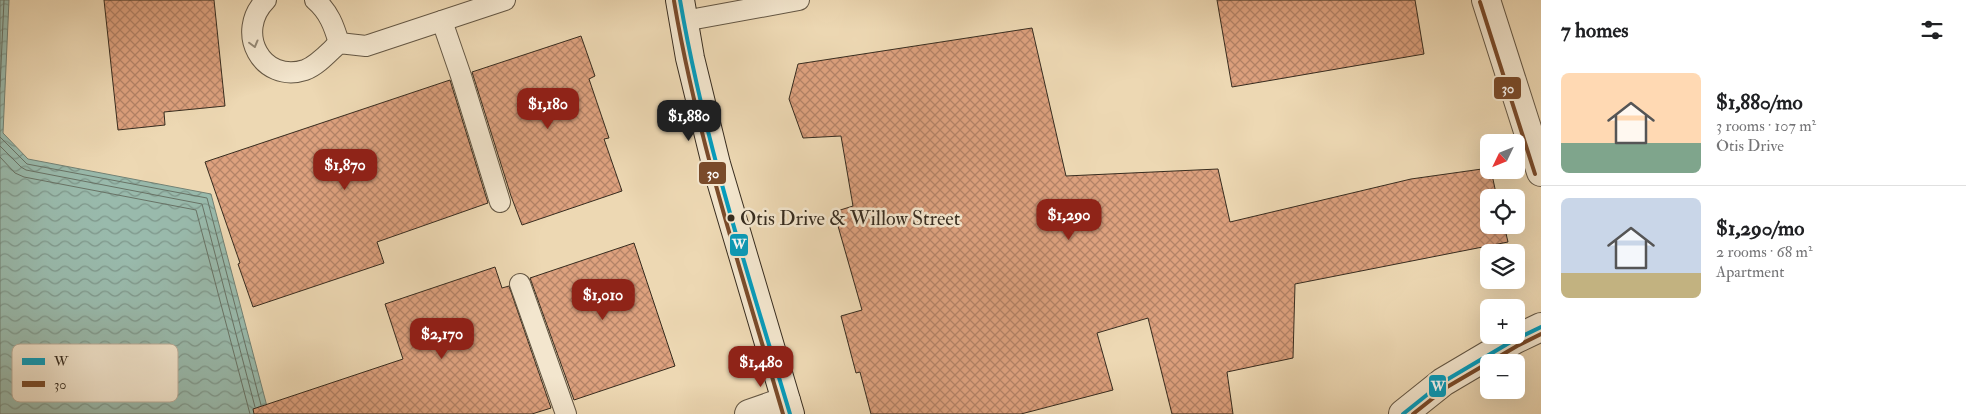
<!DOCTYPE html>
<html lang="en">
<head>
<meta charset="utf-8">
<style>
  body { margin:0; font-family:"IM FELL Double Pica",serif; background:#f6f6f6; color:#202124; height:100vh; display:flex; flex-direction:column; font-size:19px; white-space:nowrap }
  * { box-sizing:border-box; margin:0 }
  p { font-size:16px; color:#757577 }
  .icon { flex:none; width:28px; height:28px; fill:none; stroke:currentColor; stroke-width:2; stroke-linecap:round; stroke-linejoin:round }
  .map { position:relative; flex:1; overflow:hidden }
  .side { display:flex; flex-direction:column; background:#fff; width:425px }
  .side>* { flex:none }
  .needle { width:32px; rotate:227deg }
  .controls { position:absolute; left:1480px; top:134px; display:grid; gap:10px }
  .controls a { display:grid; place-items:center; width:45px; height:45px; border-radius:8px; background:#fff; box-shadow:0 5px 20px #0002; font-size:25px }
  .price { position:absolute; translate:-50% -42px; padding:0 11px; border-radius:10px; background:#8f2418; color:#fff; font-size:16px; line-height:32px; filter:drop-shadow(0 1px 2px #0008) }
  .price::after { content:''; position:absolute; left:50%; top:30px; width:15px; height:11px; margin-left:-8px; background:inherit; clip-path:polygon(0 0,100% 0,50% 100%) }
  .price.current { background:#222; color:#fff }
  ul { padding:0; list-style:none }
  li { display:flex; align-items:center; gap:15px; height:125px; padding:0 20px }
  li+li { border-top:1px solid #e0e0e0 }
  li span { display:grid; place-items:center; flex:none; width:140px; height:100px; border-radius:8px; color:#555 }
  li>.icon { margin-inline-start:auto }
  span .icon { width:60px; height:60px; fill:#fffc; stroke-width:1 }
  li b { font-size:21px }
  h2 { display:flex; justify-content:space-between; align-items:center; height:60px; padding:0 20px; font-size:21px }
  main { display:flex; flex:1; min-height:0 }
  .map>svg:first-child { display:block }
</style>
</head>
<body>
<main>
<div class="map">
<svg width="1541" height="414" viewBox="0 0 1541 414">
  <defs>
    <pattern id="water-waves" width="16" height="10" patternUnits="userSpaceOnUse" patternTransform="scale(1.25)"><rect width="16" height="10" fill="#99baac"/><path d="M0 5q4-4 8 0t8 0" fill="none" stroke="#7e978b"/></pattern>
    <pattern id="building-cross-hatch" width="8" height="8" patternUnits="userSpaceOnUse" patternTransform="scale(1.25)"><rect width="8" height="8" fill="#dda17e"/><path d="M0 0l8 8M0 8l8-8" fill="none" stroke="#b48367"/></pattern>
  </defs>
  <rect width="100%" height="100%" fill="#edd8b3"/>
  <filter id="stains"><feTurbulence type="fractalNoise" baseFrequency=".004" numOctaves="4"/><feColorMatrix values="0 0 0 0 .2 0 0 0 0 .09 0 0 0 0 .02 0 0 0 .5 -.17"/></filter>
  <radialGradient id="worn" r=".72"><stop offset=".6" stop-color="#630" stop-opacity="0"/><stop offset="1" stop-color="#630" stop-opacity=".3"/></radialGradient>
  <path fill="url(#water-waves)" stroke="#728174" d="M 0,0 L 9,0 L 3,133 L 28,159 L 211,194 L 269,414 L 0,414 Z"/>
  <g fill="none" stroke-linecap="round" stroke-linejoin="round">
    <g stroke="#687366" stroke-width="1">
      <path d="M 0,87 L 4,0"/>
      <path d="M 0,137 L 27,164 L 207,198 L 261,405"/>
      <path d="M 0,146 L 21,167 L 26,170 L 202,204 L 255,407"/>
      <path d="M 0,157 L 15,173 L 24,177 L 196,210 L 250,414"/>
    </g>
  </g>
  <g fill="url(#building-cross-hatch)" stroke="#372c1f">
    <path d="M 104,0 L 214,0 L 225,106 L 164,112 L 165,125 L 118,130 Z"/>
    <path d="M 1217,0 L 1415,0 L 1424,54 L 1232,87 Z"/>
    <path d="M 1032,28 L 1066,176 L 1218,169 L 1230,222 L 1411,179 L 1489,168 L 1491,170 L 1497,198 L 1489,198 L 1489,225 L 1504,225 L 1508,242 L 1295,284 L 1293,358 L 1227,372 L 1233,414 L 1172,414 L 1148,318 L 1097,333 L 1113,390 L 1021,414 L 871,414 L 860,372 L 856,373 L 841,316 L 862,310 L 834,212 L 853,206 L 841,136 L 803,138 L 789,99 L 798,64 Z"/>
    <path d="M 581,36 L 595,76 L 589,79 L 609,138 L 604,139 L 622,191 L 522,225 L 511,196 L 472,72 Z"/>
    <path d="M 450,80 L 488,203 L 377,242 L 384,263 L 253,307 L 238,264 L 240,263 L 205,162 Z"/>
    <path d="M 634,243 L 675,366 L 574,400 L 530,278 Z"/>
    <path d="M 495,267 L 502,288 L 509,286 L 551,408 L 532,414 L 254,414 L 253,409 L 403,359 L 385,304 Z"/>
  </g>
  <g fill="none" stroke-linecap="round" stroke-linejoin="round">
    <defs>
      <g id="service">
        <path d="M 266,0 C 234,32 262,84 305,70 C 318,65 329,52 339,43 L 366,46 L 505,0"/>
        <path d="M 315,0 C 329,12 334,26 339,43"/>
        <path d="M 442,21 L 461,76 L 500,202"/>
        <path d="M 684,21 L 799,0"/>
        <path d="M 520,284 L 566,414"/>
      </g>
      <path id="minor" d="M 1486,0 L 1541,172"/>
      <g id="tertiary">
        <path d="M 749,414 L 786,401"/>
        <path d="M 1403,414 L 1443,382 L 1514,340 L 1541,327"/>
      </g>
      <path id="secondary" d="M 680,0 L 690,58 L 716,164 L 790,414"/>
    </defs>
    <use href="#service" stroke="#645744" stroke-width="22"/>
    <use href="#minor" stroke="#645744" stroke-width="30"/>
    <use href="#tertiary" stroke="#645744" stroke-width="30"/>
    <use href="#secondary" stroke="#372c1f" stroke-width="30"/>
    <use href="#service" stroke="#f3e6ce" stroke-width="20"/>
    <use href="#minor" stroke="#f3e6ce" stroke-width="28"/>
    <use href="#tertiary" stroke="#f3e6ce" stroke-width="28"/>
    <use href="#secondary" stroke="#f3e6ce" stroke-width="28"/>
    <defs>
      <g id="bus-1">
        <path d="M 680,0 C 704,141 749,277 790,414"/>
        <path d="M 1403,414 L 1443,382 L 1514,340 L 1541,327"/>
      </g>
      <g id="bus-2">
        <path d="M 674,1 C 698,142 743,277 783,414"/>
        <path d="M 1480,2 L 1535,174"/>
        <path d="M 1413,414 L 1447,387 L 1517,346 L 1541,334"/>
      </g>
    </defs>
    <use href="#bus-1" stroke="#f3e6ce" stroke-width="8"/>
    <use href="#bus-2" stroke="#f3e6ce" stroke-width="8"/>
    <use href="#bus-1" stroke="#069cbc" stroke-width="4"/>
    <use href="#bus-2" stroke="#7a4b2a" stroke-width="4"/>
  </g>
  <defs><path id="oneway-chevron" d="M-2-3.5L2.5 0L-2 3.5" fill="none" stroke-width="1.6" stroke-linecap="round" stroke-linejoin="round" transform="scale(1.25)"/></defs>
  <use stroke="#958976" href="#oneway-chevron" transform="translate(254 44) rotate(75)"/>
  <circle fill="#372c1f" stroke="#f3e6ce" stroke-width="2" cx="731" cy="218" r="4.5"/>
  <g text-anchor="middle" dominant-baseline="central" stroke-width="5" stroke-linejoin="round" paint-order="stroke">
    <g font-size="20" fill="#372c1f" stroke="#f3e6ce" text-anchor="start">
      <text x="740" y="218">Otis Drive &amp; Willow Street</text>
    </g>
  </g>
  <rect x="12" y="344" width="166" height="58" rx="8" fill="#f3e6ce" stroke="#bbae9a" stroke-width="1"/>
  <rect x="22" y="358" width="23" height="7" fill="#069cbc"/>
  <rect x="22" y="381" width="23" height="6" fill="#7a4b2a"/>
  <g font-size="14" fill="#372c1f">
    <text x="54" y="366">W</text>
    <text x="54" y="389">30</text>
  </g>
  <g stroke="#f3e6ce" stroke-width="2">
    <rect x="1493" y="76" width="29" height="24" rx="5" fill="#7a4b2a"/>
    <rect x="698" y="161" width="29" height="24" rx="5" fill="#7a4b2a"/>
    <rect x="729" y="233" width="20" height="24" rx="5" fill="#069cbc"/>
    <rect x="1428" y="374" width="19" height="24" rx="5" fill="#069cbc"/>
  </g>
  <g font-size="14" text-anchor="middle" font-weight="bold" fill="#fff">
    <text x="1508" y="93">30</text>
    <text x="713" y="178">30</text>
    <text x="739" y="249">W</text>
    <text x="1438" y="391">W</text>
  </g>
  <rect width="100%" height="100%" filter="url(#stains)"/>
  <rect width="100%" height="100%" fill="url(#worn)"/>
</svg>
<div class="controls">
<a><svg class="needle" viewBox="-14 -14 28 28"><path d="M0-13l5 13h-10z" fill="#e53935"/><path d="M0 13l5-13h-10z" fill="#757577"/></svg></a>
<a><svg class="icon" aria-label="locate" viewBox="0 0 24 24"><circle cx="12" cy="12" r="6"/><path d="M12 2v4M12 18v4M2 12h4M18 12h4"/></svg></a>
<a><svg class="icon" aria-label="layers" viewBox="0 0 24 24"><path d="M12 4l9 5-9 5-9-5zM3 14l9 5 9-5"/></svg></a>
<a>+</a>
<a>−</a>
</div>
<b class="price" style="left:548px;top:130px">$1,180</b>
<b class="price current" style="left:689px;top:142px">$1,880</b>
<b class="price" style="left:345px;top:191px">$1,870</b>
<b class="price" style="left:1069px;top:241px">$1,290</b>
<b class="price" style="left:603px;top:321px">$1,010</b>
<b class="price" style="left:442px;top:360px">$2,170</b>
<b class="price" style="left:761px;top:388px">$1,480</b>
</div>
<section class="side">
<h2>7 homes<svg class="icon" aria-label="filters" viewBox="0 0 24 24"><path d="M4 7h16M4 17h16"/><circle cx="9" cy="7" r="2"/><circle cx="15" cy="17" r="2"/></svg></h2>
<ul>
<li><span style="background:linear-gradient(#ffd9b3 70%,#7fa58c 0)"><svg class="icon" aria-label="home" viewBox="0 0 24 24"><path d="M3 11l9-7 9 7M6 9v11h12V9"/></svg></span><div><b>$1,880/mo</b><p>3 rooms · 107 m²</p><p>Otis Drive</p></div></li>
<li><span style="background:linear-gradient(#c9d6e8 75%,#c2b280 0)"><svg class="icon" aria-label="home" viewBox="0 0 24 24"><path d="M3 11l9-7 9 7M6 9v11h12V9"/></svg></span><div><b>$1,290/mo</b><p>2 rooms · 68 m²</p><p>Apartment</p></div></li>
</ul>
</section>
</main>
</body>
</html>
